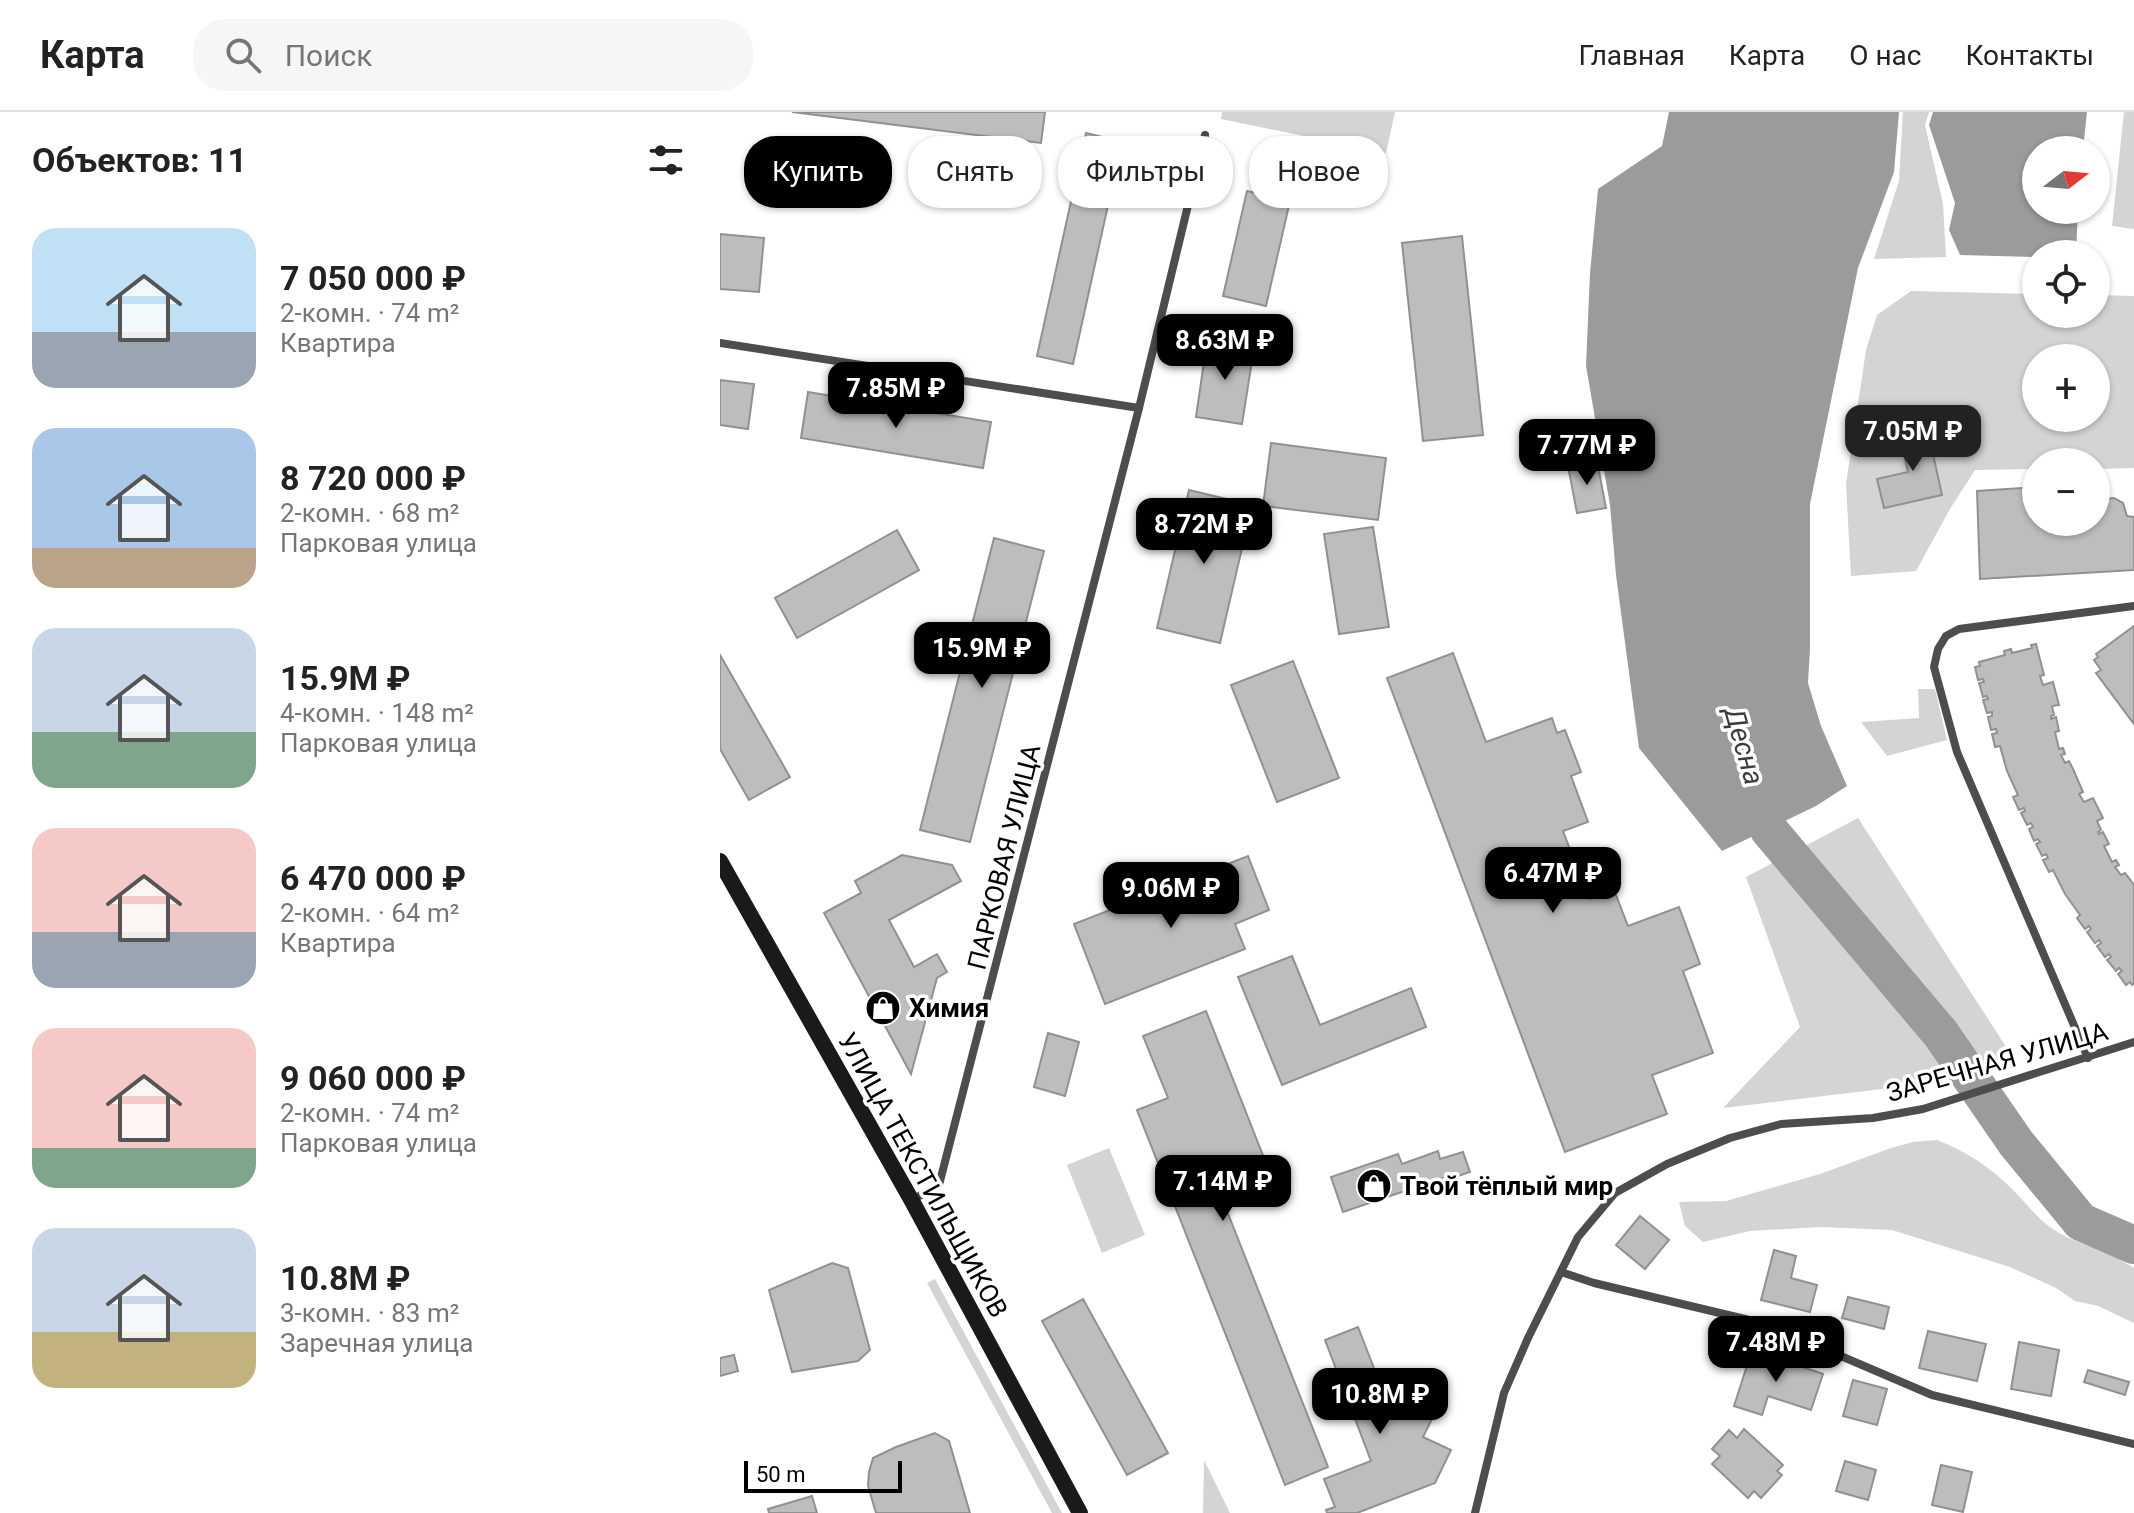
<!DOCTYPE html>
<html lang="ru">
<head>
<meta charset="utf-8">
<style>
  body { margin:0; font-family:Roboto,sans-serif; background:#f6f6f6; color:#222; height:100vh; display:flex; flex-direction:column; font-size:30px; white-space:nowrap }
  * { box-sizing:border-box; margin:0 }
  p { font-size:26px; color:#767676 }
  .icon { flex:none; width:44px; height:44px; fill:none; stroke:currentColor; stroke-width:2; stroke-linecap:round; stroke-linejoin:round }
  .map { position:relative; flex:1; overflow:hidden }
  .side { display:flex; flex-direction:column; background:#fff; width:720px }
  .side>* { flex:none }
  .hud { position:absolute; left:24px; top:24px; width:760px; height:72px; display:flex; gap:16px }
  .needle { width:52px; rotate:74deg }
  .buttons { position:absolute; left:1302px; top:24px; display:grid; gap:16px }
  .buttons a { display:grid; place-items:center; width:88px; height:88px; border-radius:50%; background:#fff; box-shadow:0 2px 6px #0004; font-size:40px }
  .scale { position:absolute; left:24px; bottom:20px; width:158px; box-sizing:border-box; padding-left:8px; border:4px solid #000; border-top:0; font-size:22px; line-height:28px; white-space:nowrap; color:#000; -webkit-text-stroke:6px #fff; paint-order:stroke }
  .price { position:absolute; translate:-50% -68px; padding:0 18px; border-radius:16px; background:#000; color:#fff; font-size:26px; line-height:52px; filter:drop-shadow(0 2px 4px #0008) }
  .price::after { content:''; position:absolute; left:50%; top:48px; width:24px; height:18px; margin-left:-12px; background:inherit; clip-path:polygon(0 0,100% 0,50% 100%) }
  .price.selected { background:#222; color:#fff }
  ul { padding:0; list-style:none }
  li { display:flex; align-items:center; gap:24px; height:200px; padding:0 32px }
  li span { display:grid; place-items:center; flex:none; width:224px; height:160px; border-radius:24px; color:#555 }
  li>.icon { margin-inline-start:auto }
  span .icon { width:96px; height:96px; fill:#fffc; stroke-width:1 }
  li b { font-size:34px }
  h2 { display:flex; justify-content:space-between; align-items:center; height:96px; padding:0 32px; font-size:34px }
  .pill { padding:0 28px; border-radius:32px; background:#fff; box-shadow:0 2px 6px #0004; font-size:28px; line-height:72px }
  .pill.selected { background:#000; color:#fff }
  header { display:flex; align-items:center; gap:48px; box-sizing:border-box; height:112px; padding:0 40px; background:#fff; border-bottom:2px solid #e0e0e0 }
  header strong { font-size:38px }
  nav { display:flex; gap:44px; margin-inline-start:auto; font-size:28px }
  .search { width:560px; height:72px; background:#f6f6f6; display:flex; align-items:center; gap:20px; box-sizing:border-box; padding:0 28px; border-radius:32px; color:#767676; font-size:30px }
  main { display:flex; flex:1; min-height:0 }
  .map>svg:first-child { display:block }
</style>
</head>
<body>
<header>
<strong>Карта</strong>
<div class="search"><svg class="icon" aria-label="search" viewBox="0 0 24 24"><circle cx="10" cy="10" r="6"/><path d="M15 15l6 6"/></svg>Поиск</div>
<nav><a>Главная</a><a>Карта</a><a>О нас</a><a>Контакты</a></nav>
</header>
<main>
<section class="side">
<h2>Объектов: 11<svg class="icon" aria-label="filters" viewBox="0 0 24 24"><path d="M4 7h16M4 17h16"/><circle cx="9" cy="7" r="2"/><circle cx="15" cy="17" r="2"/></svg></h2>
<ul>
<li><span style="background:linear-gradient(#bfe0f5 65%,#9aa5b1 0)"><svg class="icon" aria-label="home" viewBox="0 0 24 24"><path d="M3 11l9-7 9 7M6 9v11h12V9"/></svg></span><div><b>7 050 000 ₽</b><p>2-комн. · 74 m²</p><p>Квартира</p></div></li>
<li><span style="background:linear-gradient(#a9c7e8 75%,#b9a48a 0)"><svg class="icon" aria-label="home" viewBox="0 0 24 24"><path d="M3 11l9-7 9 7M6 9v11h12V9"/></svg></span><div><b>8 720 000 ₽</b><p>2-комн. · 68 m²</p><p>Парковая улица</p></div></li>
<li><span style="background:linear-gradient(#c9d6e8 65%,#7fa58c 0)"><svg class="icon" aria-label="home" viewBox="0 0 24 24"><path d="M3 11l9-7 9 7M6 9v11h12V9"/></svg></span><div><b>15.9M ₽</b><p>4-комн. · 148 m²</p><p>Парковая улица</p></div></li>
<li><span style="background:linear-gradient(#f6c9c9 65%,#9aa5b1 0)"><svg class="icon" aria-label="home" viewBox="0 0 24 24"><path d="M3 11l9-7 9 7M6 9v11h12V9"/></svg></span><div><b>6 470 000 ₽</b><p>2-комн. · 64 m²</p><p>Квартира</p></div></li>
<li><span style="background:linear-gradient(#f6c9c9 75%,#7fa58c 0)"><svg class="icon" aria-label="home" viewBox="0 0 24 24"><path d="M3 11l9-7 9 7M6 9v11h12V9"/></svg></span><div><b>9 060 000 ₽</b><p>2-комн. · 74 m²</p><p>Парковая улица</p></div></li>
<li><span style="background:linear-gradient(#c9d6e8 65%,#c2b280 0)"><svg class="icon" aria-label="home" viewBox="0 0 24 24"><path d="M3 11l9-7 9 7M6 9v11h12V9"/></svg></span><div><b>10.8M ₽</b><p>3-комн. · 83 m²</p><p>Заречная улица</p></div></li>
</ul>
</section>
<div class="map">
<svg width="1414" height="1401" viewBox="0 0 1414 1401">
  <rect width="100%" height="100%" fill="#fff"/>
  <g fill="#d4d4d4" fill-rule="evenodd">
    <path d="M 502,0 L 675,0 L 666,41 L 501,7 Z"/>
    <path d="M 1183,0 L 1209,0 L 1205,13 L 1223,92 L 1226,145 L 1154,147 L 1179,69 Z"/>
    <path d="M 1404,0 L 1414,0 L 1414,117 L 1392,114 Z"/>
    <path d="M 1191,179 L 1316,182 L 1316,202 L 1376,202 L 1376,183 L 1414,184 L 1414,356 L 1376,357 L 1376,350 L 1316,350 L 1316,357 L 1255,358 L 1230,397 L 1196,459 L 1131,464 L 1126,372 L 1146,238 L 1157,203 ZM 1316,246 L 1376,246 L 1376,306 L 1316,306 Z"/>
    <path d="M 1198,577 L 1215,577 L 1227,628 L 1167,644 L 1141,610 L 1199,606 Z"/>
    <path d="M 1138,706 L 1292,944 L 1187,974 L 1003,996 L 1080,915 L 1026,765 Z"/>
    <path d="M 1217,1028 C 1246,1039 1272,1056 1294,1079 C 1306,1091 1316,1105 1330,1115 C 1349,1129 1371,1134 1392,1144 C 1400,1147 1407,1152 1414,1156 L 1414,1211 L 1378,1194 L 1355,1189 L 1336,1176 L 1290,1155 L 1172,1118 L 1101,1115 L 1030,1119 L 983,1130 L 965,1114 L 959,1090 L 1006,1089 L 1100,1062 L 1171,1036 L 1193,1030 Z"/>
    <path d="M 389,1036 L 425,1123 L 382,1141 L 347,1053 Z"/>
    <path d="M 215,1167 L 342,1401 L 332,1401 L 207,1171 Z"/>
    <path d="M 484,1348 L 510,1401 L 483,1401 Z"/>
  </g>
  <g fill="#9b9b9b">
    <path d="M 949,0 L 1179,0 L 1174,60 L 1138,156 L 1090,392 L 1090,536 L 1088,571 L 1101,614 L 1127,674 L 1096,694 L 1002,739 L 919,636 L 896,463 L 890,393 L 866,254 L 870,161 L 878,77 L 942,34 Z"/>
    <path d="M 1213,0 L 1367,0 L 1363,38 L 1316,38 L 1316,98 L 1358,98 L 1356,142 L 1316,142 L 1316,145 L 1240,143 L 1229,118 L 1235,91 L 1209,13 Z"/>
  </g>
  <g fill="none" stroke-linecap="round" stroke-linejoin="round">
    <path stroke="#9b9b9b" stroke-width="38" d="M 1034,669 L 1049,718 L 1221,922 L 1296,1031 L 1361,1110 L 1414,1133"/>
  </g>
  <g fill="#bdbdbd" stroke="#919191" stroke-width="2">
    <path d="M 72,0 L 325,0 L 321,31 Z"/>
    <path d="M 366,21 L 402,30 L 353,252 L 317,244 Z"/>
    <path d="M 527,79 L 570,89 L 546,194 L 503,184 Z"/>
    <path d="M 0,122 L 44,126 L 39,180 L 0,177 Z"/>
    <path d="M 742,124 L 763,323 L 703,329 L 682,131 Z"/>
    <path d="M 487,229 L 534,236 L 522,312 L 476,305 Z"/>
    <path d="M 0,268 L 34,272 L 28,317 L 0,313 Z"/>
    <path d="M 88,280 L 271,310 L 263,356 L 81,326 Z"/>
    <path d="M 1207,315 L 1222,383 L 1164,396 L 1157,367 L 1188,360 L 1179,322 Z"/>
    <path d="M 551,331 L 666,346 L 658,408 L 543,394 Z"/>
    <path d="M 877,349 L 886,396 L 857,401 L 848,354 Z"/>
    <path d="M 1316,375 L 1316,410 L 1376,410 L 1376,388 L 1394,386 L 1403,391 L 1407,404 L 1414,405 L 1414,458 L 1260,467 L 1257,379 Z"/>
    <path d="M 469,378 L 532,393 L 500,531 L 437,516 Z"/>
    <path d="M 653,415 L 669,515 L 619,522 L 604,422 Z"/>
    <path d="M 177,418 L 199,458 L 77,526 L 55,486 Z"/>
    <path d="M 274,426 L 324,439 L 250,730 L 200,718 Z"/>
    <path d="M 1414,514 L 1414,612 L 1376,561 L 1381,558 L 1374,548 L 1378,545 L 1376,542 Z"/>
    <path d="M 1316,532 L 1324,563 L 1320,564 L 1323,573 L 1333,570 L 1339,593 L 1332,594 L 1334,603 L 1331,604 L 1331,607 L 1336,605 L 1339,619 L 1335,620 L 1339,637 L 1343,636 L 1345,642 L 1341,643 L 1345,651 L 1349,649 L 1353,657 L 1363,680 L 1359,682 L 1364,690 L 1373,686 L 1383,706 L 1377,709 L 1381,718 L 1378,720 L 1379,722 L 1383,720 L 1389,732 L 1384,734 L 1392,750 L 1396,748 L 1399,753 L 1395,755 L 1401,763 L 1405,761 L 1414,773 L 1414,871 L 1412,873 L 1410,870 L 1406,873 L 1398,862 L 1402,859 L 1399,856 L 1396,859 L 1387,848 L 1391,845 L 1389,842 L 1385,845 L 1377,834 L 1381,831 L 1379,828 L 1375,831 L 1367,820 L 1371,817 L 1369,814 L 1365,817 L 1357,806 L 1360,803 L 1345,782 L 1333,758 L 1329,760 L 1323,748 L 1328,746 L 1326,742 L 1322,744 L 1316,732 L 1320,730 L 1318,727 L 1314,729 L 1309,717 L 1313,715 L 1311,711 L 1307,713 L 1301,701 L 1305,699 L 1304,696 L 1299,698 L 1293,685 L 1298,683 L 1287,659 L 1280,634 L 1275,635 L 1272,622 L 1277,621 L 1276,617 L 1271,618 L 1268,605 L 1272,604 L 1272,600 L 1267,601 L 1263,588 L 1268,587 L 1267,584 L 1263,585 L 1259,571 L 1264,570 L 1263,567 L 1258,568 L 1255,555 L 1260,554 L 1259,550 L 1285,543 L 1284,539 L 1291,537 L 1292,541 L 1312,536 L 1311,533 Z"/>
    <path d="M 733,541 L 766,630 L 832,606 L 837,621 L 845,618 L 861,660 L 851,664 L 868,710 L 843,719 L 869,787 L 894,778 L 908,814 L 959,795 L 980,852 L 963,859 L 993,941 L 932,963 L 947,1002 L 845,1040 L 667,566 Z"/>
    <path d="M 0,543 L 70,665 L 29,688 L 0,637 Z"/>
    <path d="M 573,549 L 619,666 L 557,690 L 511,573 Z"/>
    <path d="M 182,743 L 232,753 L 241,769 L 169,808 L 194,855 L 217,842 L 227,860 L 217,866 L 191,962 L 104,801 L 141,781 L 135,769 Z"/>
    <path d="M 528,744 L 549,798 L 515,812 L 525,837 L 385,892 L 354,812 Z"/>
    <path d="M 572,844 L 600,913 L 691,876 L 706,915 L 562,973 L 518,865 Z"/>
    <path d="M 486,899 L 544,1046 L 494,1066 L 608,1355 L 565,1373 L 417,998 L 448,986 L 423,924 Z"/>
    <path d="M 328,921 L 359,930 L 345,984 L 314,975 Z"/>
    <path d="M 718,1039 L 720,1047 L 743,1040 L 750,1060 L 724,1069 L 723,1066 L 623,1100 L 611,1065 L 678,1042 L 682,1052 Z"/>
    <path d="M 920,1104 L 949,1128 L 925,1157 L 896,1133 Z"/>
    <path d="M 1054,1138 L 1076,1144 L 1071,1166 L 1097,1173 L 1090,1200 L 1041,1188 Z"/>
    <path d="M 112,1151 L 128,1156 L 150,1238 L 138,1249 L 72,1260 L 49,1178 Z"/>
    <path d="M 1128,1185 L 1169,1195 L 1164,1217 L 1122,1206 Z"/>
    <path d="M 363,1187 L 448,1341 L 407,1363 L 322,1209 Z"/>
    <path d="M 638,1215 L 664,1282 L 713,1305 L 703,1325 L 731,1338 L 715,1371 L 637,1401 L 607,1401 L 606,1398 L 615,1395 L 604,1367 L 651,1349 L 605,1228 Z"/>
    <path d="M 1208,1219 L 1266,1232 L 1257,1269 L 1199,1256 Z"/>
    <path d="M 1299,1230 L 1339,1238 L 1331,1284 L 1291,1277 Z"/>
    <path d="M 1032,1238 L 1103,1262 L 1091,1298 L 1048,1284 L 1042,1303 L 1014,1294 Z"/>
    <path d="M 14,1243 L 18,1259 L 0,1264 L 0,1246 Z"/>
    <path d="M 1368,1258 L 1409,1270 L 1405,1283 L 1364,1270 Z"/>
    <path d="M 1133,1268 L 1167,1277 L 1157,1313 L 1123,1304 Z"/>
    <path d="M 1024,1317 L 1063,1353 L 1057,1359 L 1062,1363 L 1041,1386 L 1034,1379 L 1028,1386 L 992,1352 L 1000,1344 L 992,1337 L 1009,1318 L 1017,1326 Z"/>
    <path d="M 215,1321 L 229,1329 L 250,1401 L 156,1401 L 148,1374 L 149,1360 L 153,1346 L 176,1335 Z"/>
    <path d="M 1125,1349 L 1156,1358 L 1148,1388 L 1116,1379 Z"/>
    <path d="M 1221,1353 L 1252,1360 L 1243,1400 L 1212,1393 Z"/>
    <path d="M 92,1384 L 97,1401 L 49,1401 L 48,1397 Z"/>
  </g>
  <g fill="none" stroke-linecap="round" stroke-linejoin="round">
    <g stroke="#4d4d4d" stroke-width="8">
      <path d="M 0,231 L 419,296"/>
      <path d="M 1368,946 L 1237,640 L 1214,555 L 1218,537 L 1226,524 L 1239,517 L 1414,494"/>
      <path d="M 192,1088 L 219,1073 L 419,296 L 485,23"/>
      <path d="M 841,1160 L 874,1171 L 1046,1212 L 1212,1283 L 1414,1332"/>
      <path d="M 755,1401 L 784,1281 L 808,1226 L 858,1125 L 895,1081 L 947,1052 L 1010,1026 L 1061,1012 L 1153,1006 L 1203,997 L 1414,930"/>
    </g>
    <path stroke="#1a1a1a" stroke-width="16" d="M 0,749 L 192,1089 L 360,1401"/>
  </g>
  <defs>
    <symbol id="shop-disc" viewBox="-11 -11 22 22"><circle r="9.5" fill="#000" stroke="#fff"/><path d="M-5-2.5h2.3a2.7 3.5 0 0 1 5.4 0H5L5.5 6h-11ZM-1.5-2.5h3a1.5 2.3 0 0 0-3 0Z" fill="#fff"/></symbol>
  </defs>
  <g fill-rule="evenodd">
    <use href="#shop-disc" x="143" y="876" width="40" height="40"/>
    <use href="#shop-disc" x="634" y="1054" width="40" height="40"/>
  </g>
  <g text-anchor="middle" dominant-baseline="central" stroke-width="7" stroke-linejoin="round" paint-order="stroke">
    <g font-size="26" fill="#000" stroke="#fff">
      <text transform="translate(284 745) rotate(-76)">ПАРКОВАЯ УЛИЦА</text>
      <text transform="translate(1277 950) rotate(-16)">ЗАРЕЧНАЯ УЛИЦА</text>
      <text transform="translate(203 1063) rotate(61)">УЛИЦА ТЕКСТИЛЬЩИКОВ</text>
    </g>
    <g font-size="26" font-weight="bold" fill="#000" stroke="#fff" text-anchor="start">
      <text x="189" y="896">Химия</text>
      <text x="680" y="1074">Твой тёплый мир</text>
    </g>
    <g font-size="28" font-style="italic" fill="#3c3c3c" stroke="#fff">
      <text transform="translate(1024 634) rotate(74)">Десна</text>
    </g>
  </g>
</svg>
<div class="buttons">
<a><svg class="needle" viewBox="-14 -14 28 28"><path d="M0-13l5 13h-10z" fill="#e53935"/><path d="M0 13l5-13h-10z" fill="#767676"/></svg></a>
<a><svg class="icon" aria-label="locate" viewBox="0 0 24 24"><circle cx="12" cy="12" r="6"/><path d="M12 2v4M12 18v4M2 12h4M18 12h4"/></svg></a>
<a>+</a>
<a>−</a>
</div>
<div class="scale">50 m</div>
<b class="price" style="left:505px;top:270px">8.63M ₽</b>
<b class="price" style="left:176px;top:318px">7.85M ₽</b>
<b class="price selected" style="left:1193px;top:361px">7.05M ₽</b>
<b class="price" style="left:867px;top:375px">7.77M ₽</b>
<b class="price" style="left:484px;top:454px">8.72M ₽</b>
<b class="price" style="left:262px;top:578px">15.9M ₽</b>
<b class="price" style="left:833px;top:803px">6.47M ₽</b>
<b class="price" style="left:451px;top:818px">9.06M ₽</b>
<b class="price" style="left:503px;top:1111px">7.14M ₽</b>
<b class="price" style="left:1056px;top:1272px">7.48M ₽</b>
<b class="price" style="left:660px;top:1324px">10.8M ₽</b>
<div class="hud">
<a class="pill selected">Купить</a>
<a class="pill">Снять</a>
<a class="pill">Фильтры</a>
<a class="pill">Новое</a>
</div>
</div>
</main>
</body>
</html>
